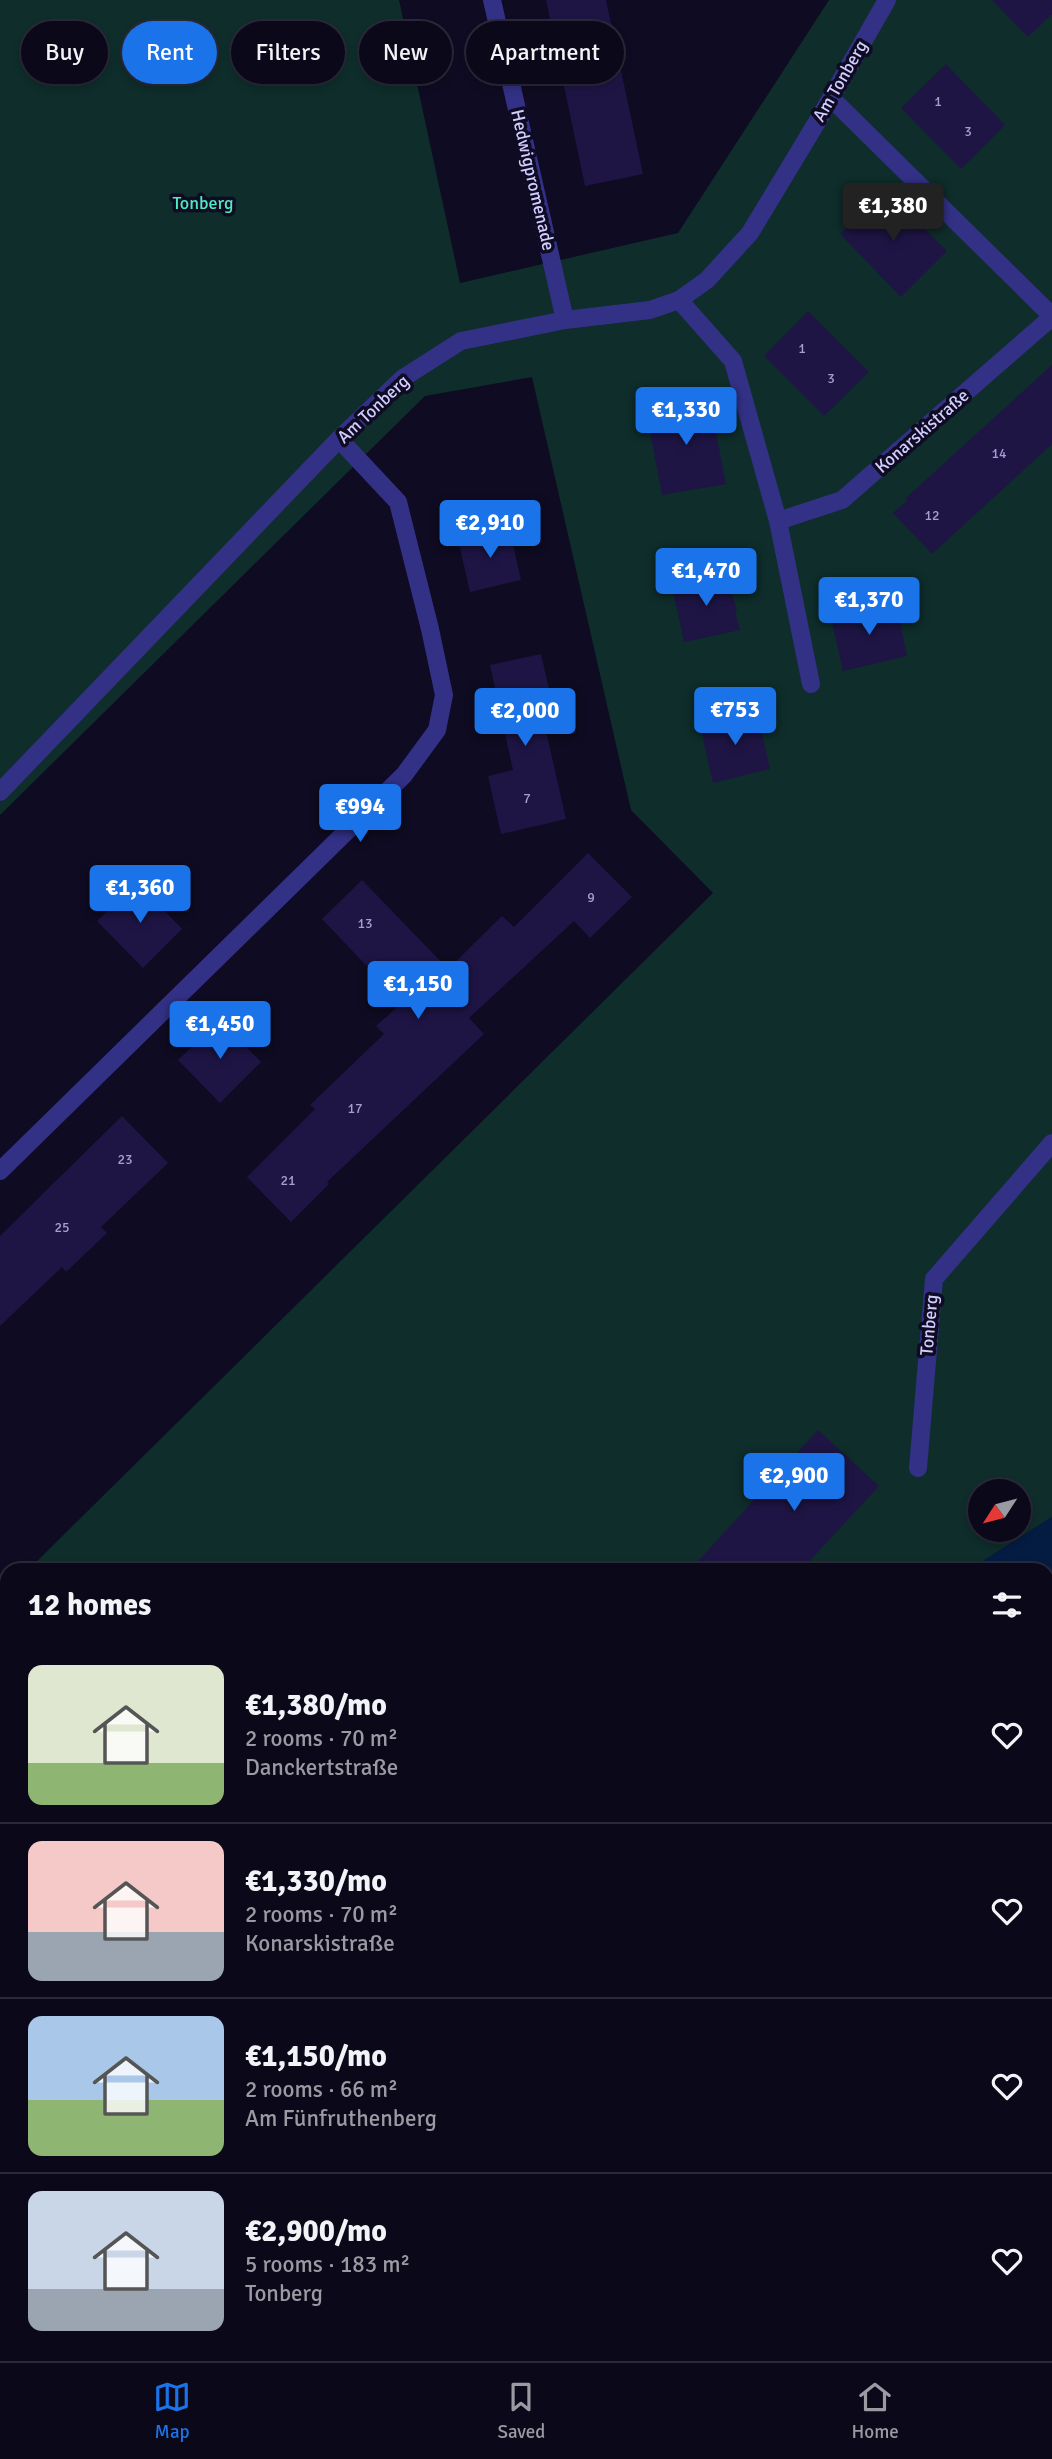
<!DOCTYPE html>
<html lang="en">
<head>
<meta charset="utf-8">
<style>
  body { margin:0; font-family:Signika,sans-serif; background:#141123; color:#f1f3f6; height:100vh; display:flex; flex-direction:column; font-size:26px; white-space:nowrap }
  * { box-sizing:border-box; margin:0 }
  p { font-size:23px; color:#9a9aa2 }
  .icon { flex:none; width:38px; height:38px; fill:none; stroke:currentColor; stroke-width:2; stroke-linecap:round; stroke-linejoin:round }
  .map { position:relative; flex:1; overflow:hidden }
  .panel { position:absolute; left:0px; top:1563px; width:1054px; height:800px; display:flex; flex-direction:column; background:#0b081a; border-radius:21px 21px 0 0; box-shadow:0 4px 10px #0003,0 0 0 2px #2b2939 }
  .panel>* { flex:none }
  .top-card { position:absolute; left:21px; top:21px; width:700px; height:63px; display:flex; gap:14px }
  .needle { width:46px; rotate:234deg }
  .tools { position:absolute; left:968px; top:1479px; display:grid; gap:14px }
  .tools a { display:grid; place-items:center; width:63px; height:63px; border-radius:50%; background:#0b081a; box-shadow:0 4px 10px #0003,0 0 0 2px #2b2939; font-size:35px }
  .price { position:absolute; translate:-50% -60px; padding:0 16px; border-radius:7px; background:#1a73e8; color:#fff; font-size:23px; line-height:46px; filter:drop-shadow(0 2px 4px #0008) }
  .price::after { content:''; position:absolute; left:50%; top:42px; width:21px; height:16px; margin-left:-10px; background:inherit; clip-path:polygon(0 0,100% 0,50% 100%) }
  .price.active { background:#222; color:#fff }
  ul { padding:0; list-style:none }
  li { display:flex; align-items:center; gap:21px; height:175px; padding:0 28px }
  li+li { border-top:2px solid #2b2939 }
  li span { display:grid; place-items:center; flex:none; width:196px; height:140px; border-radius:14px; color:#555 }
  li>.icon { margin-inline-start:auto }
  span .icon { width:84px; height:84px; fill:#fffc; stroke-width:1 }
  li b { font-size:30px }
  h2 { display:flex; justify-content:space-between; align-items:center; height:84px; padding:0 28px; font-size:30px }
  .chip { padding:0 24px; border-radius:32px; background:#0b081a; box-shadow:0 4px 10px #0003,0 0 0 2px #2b2939; font-size:24px; line-height:63px }
  .chip.active { background:#1a73e8; color:#fff }
  .tabs { display:flex; justify-content:space-around; align-items:center; height:98px; border-top:2px solid #2b2939; background:#0b081a; font-size:19px; color:#9a9aa2 }
  .tabs a { display:grid; justify-items:center; gap:4px }
  .tabs .active { color:#1a73e8 }
  .map>svg:first-child { display:block }
</style>
</head>
<body>
<div class="map">
<svg width="1052" height="2361" viewBox="0 0 1052 2361">
  <rect width="100%" height="100%" fill="#0f0b22"/>
  <g fill="#0e2d2b" fill-rule="evenodd">
    <path d="M 0,0 L 399,0 L 460,283 L 678,233 L 829,0 L 1052,0 L 1052,1517 L 969,1570 L 28,1570 L 713,893 L 631,810 L 532,377 L 425,396 L 0,815 ZM 980,1491 L 1018,1491 L 1018,1530 L 980,1530 Z"/>
    <path d="M 7,1591 L 7,1683 L 0,1675 L 0,1598 Z"/>
    <path d="M 1047,1729 L 1052,1730 L 1052,2361 L 401,2361 L 392,2356 L 1046,2356 Z"/>
    <path d="M 0,2337 L 7,2343 L 7,2356 L 19,2356 L 24,2359 L 26,2356 L 173,2356 L 174,2361 L 0,2361 Z"/>
  </g>
  <g fill="#041c42">
    <path d="M 1052,1517 L 1052,1730 L 1046,1729 L 1046,1570 L 969,1570 Z"/>
    <path d="M 173,2356 L 392,2356 L 401,2361 L 174,2361 Z"/>
  </g>
  <g fill="#1e1545">
    <path d="M 546,0 L 606,0 L 643,174 L 585,186 Z"/>
    <path d="M 992,0 L 1052,0 L 1052,14 L 1028,37 Z"/>
    <path d="M 946,64 L 1005,125 L 961,169 L 901,108 Z"/>
    <path d="M 885,190 L 947,251 L 901,297 L 840,234 Z"/>
    <path d="M 808,311 L 869,372 L 824,416 L 764,356 Z"/>
    <path d="M 1052,365 L 1052,444 L 932,554 L 893,513 L 907,501 L 906,498 Z"/>
    <path d="M 709,397 L 726,484 L 662,495 L 646,410 Z"/>
    <path d="M 509,527 L 521,580 L 470,592 L 458,539 Z"/>
    <path d="M 727,575 L 737,611 L 735,612 L 740,630 L 684,642 L 672,587 Z"/>
    <path d="M 896,603 L 907,656 L 843,671 L 831,618 Z"/>
    <path d="M 541,654 L 553,706 L 541,709 L 566,819 L 501,834 L 488,776 L 513,770 L 490,665 Z"/>
    <path d="M 757,712 L 770,769 L 713,783 L 700,725 Z"/>
    <path d="M 588,853 L 632,897 L 590,938 L 574,921 L 469,1018 L 484,1034 L 327,1182 L 329,1184 L 291,1222 L 247,1177 L 315,1109 L 310,1105 L 384,1034 L 376,1026 L 402,1003 L 322,919 L 362,880 L 448,969 L 502,916 L 514,927 Z"/>
    <path d="M 137,882 L 182,929 L 143,968 L 97,921 Z"/>
    <path d="M 220,1020 L 261,1062 L 220,1103 L 178,1060 Z"/>
    <path d="M 122,1116 L 168,1163 L 101,1227 L 107,1233 L 66,1272 L 62,1267 L 0,1326 L 0,1236 Z"/>
    <path d="M 818,1430 L 879,1486 L 801,1570 L 690,1570 Z"/>
  </g>
  <g fill="none" stroke-linecap="round" stroke-linejoin="round">
    <g stroke="#333186" stroke-width="18">
      <path d="M 492,0 L 565,320"/>
      <path d="M 831,98 L 1052,316"/>
      <path d="M 679,300 L 733,361 L 778,521 L 811,684"/>
      <path d="M 778,521 L 842,500 L 1052,317"/>
      <path d="M 0,792 L 339,439 L 403,378 L 461,341 L 565,320 L 650,310 L 679,300 L 707,280 L 750,233 L 820,117 L 887,0"/>
      <path d="M 0,1171 L 404,775 L 437,730 L 444,695 L 430,629 L 398,502 L 339,439"/>
      <path d="M 918,1468 L 934,1279 L 1052,1143"/>
      <path d="M 0,1928 L 7,1935"/>
    </g>
  </g>
  <g text-anchor="middle" dominant-baseline="central" stroke-width="7" stroke-linejoin="round" paint-order="stroke">
    <g font-size="14" fill="#a49fd0">
      <text x="938" y="101">1</text>
      <text x="968" y="131">3</text>
      <text x="802" y="348">1</text>
      <text x="831" y="378">3</text>
      <text x="999" y="453">14</text>
      <text x="932" y="515">12</text>
      <text x="527" y="798">7</text>
      <text x="591" y="897">9</text>
      <text x="365" y="923">13</text>
      <text x="355" y="1108">17</text>
      <text x="125" y="1159">23</text>
      <text x="288" y="1180">21</text>
      <text x="62" y="1227">25</text>
    </g>
    <g font-size="18" fill="#d1cdff" stroke="#0f0b22">
      <text transform="translate(840 81) rotate(-60)">Am Tonberg</text>
      <text transform="translate(533 180) rotate(77)">Hedwigpromenade</text>
      <text transform="translate(373 409) rotate(-43)">Am Tonberg</text>
      <text transform="translate(922 431) rotate(-41)">Konarskistraße</text>
      <text transform="translate(929 1325) rotate(-85)">Tonberg</text>
    </g>
    <g font-size="18" fill="#4debc1" stroke="#0f0b22">
      <text x="203" y="203">Tonberg</text>
    </g>
  </g>
</svg>
<div class="tools">
<a><svg class="needle" viewBox="-14 -14 28 28"><path d="M0-13l5 13h-10z" fill="#e53935"/><path d="M0 13l5-13h-10z" fill="#9a9aa2"/></svg></a>
</div>
<b class="price active" style="left:893px;top:243px">€1,380</b>
<b class="price" style="left:686px;top:447px">€1,330</b>
<b class="price" style="left:490px;top:560px">€2,910</b>
<b class="price" style="left:706px;top:608px">€1,470</b>
<b class="price" style="left:869px;top:637px">€1,370</b>
<b class="price" style="left:735px;top:747px">€753</b>
<b class="price" style="left:525px;top:748px">€2,000</b>
<b class="price" style="left:360px;top:844px">€994</b>
<b class="price" style="left:140px;top:925px">€1,360</b>
<b class="price" style="left:418px;top:1021px">€1,150</b>
<b class="price" style="left:220px;top:1061px">€1,450</b>
<b class="price" style="left:794px;top:1513px">€2,900</b>
<div class="top-card">
<a class="chip">Buy</a>
<a class="chip active">Rent</a>
<a class="chip">Filters</a>
<a class="chip">New</a>
<a class="chip">Apartment</a>
</div>
<section class="panel">
<h2>12 homes<svg class="icon" aria-label="filters" viewBox="0 0 24 24"><path d="M4 7h16M4 17h16"/><circle cx="9" cy="7" r="2"/><circle cx="15" cy="17" r="2"/></svg></h2>
<ul>
<li><span style="background:linear-gradient(#dfe7d0 70%,#8fb573 0)"><svg class="icon" aria-label="home" viewBox="0 0 24 24"><path d="M3 11l9-7 9 7M6 9v11h12V9"/></svg></span><div><b>€1,380/mo</b><p>2 rooms · 70 m²</p><p>Danckertstraße</p></div><svg class="icon" aria-label="heart" viewBox="0 0 24 24"><path d="M12 20l-8-8c-3-5 5-10 8-4 3-6 11-1 8 4z"/></svg></li>
<li><span style="background:linear-gradient(#f6c9c9 65%,#9aa5b1 0)"><svg class="icon" aria-label="home" viewBox="0 0 24 24"><path d="M3 11l9-7 9 7M6 9v11h12V9"/></svg></span><div><b>€1,330/mo</b><p>2 rooms · 70 m²</p><p>Konarskistraße</p></div><svg class="icon" aria-label="heart" viewBox="0 0 24 24"><path d="M12 20l-8-8c-3-5 5-10 8-4 3-6 11-1 8 4z"/></svg></li>
<li><span style="background:linear-gradient(#a9c7e8 60%,#8fb573 0)"><svg class="icon" aria-label="home" viewBox="0 0 24 24"><path d="M3 11l9-7 9 7M6 9v11h12V9"/></svg></span><div><b>€1,150/mo</b><p>2 rooms · 66 m²</p><p>Am Fünfruthenberg</p></div><svg class="icon" aria-label="heart" viewBox="0 0 24 24"><path d="M12 20l-8-8c-3-5 5-10 8-4 3-6 11-1 8 4z"/></svg></li>
<li><span style="background:linear-gradient(#c9d6e8 70%,#9aa5b1 0)"><svg class="icon" aria-label="home" viewBox="0 0 24 24"><path d="M3 11l9-7 9 7M6 9v11h12V9"/></svg></span><div><b>€2,900/mo</b><p>5 rooms · 183 m²</p><p>Tonberg</p></div><svg class="icon" aria-label="heart" viewBox="0 0 24 24"><path d="M12 20l-8-8c-3-5 5-10 8-4 3-6 11-1 8 4z"/></svg></li>
</ul>
</section>
</div>
<nav class="tabs">
<a class="active"><svg class="icon" aria-label="map" viewBox="0 0 24 24"><path d="M3 6l6-2 6 2 6-2v14l-6 2-6-2-6 2zM9 4v14M15 6v14"/></svg>Map</a>
<a><svg class="icon" aria-label="saved" viewBox="0 0 24 24"><path d="M7 4h10v16l-5-4-5 4z"/></svg>Saved</a>
<a><svg class="icon" aria-label="home" viewBox="0 0 24 24"><path d="M3 11l9-7 9 7M6 9v11h12V9"/></svg>Home</a>
</nav>
</body>
</html>
